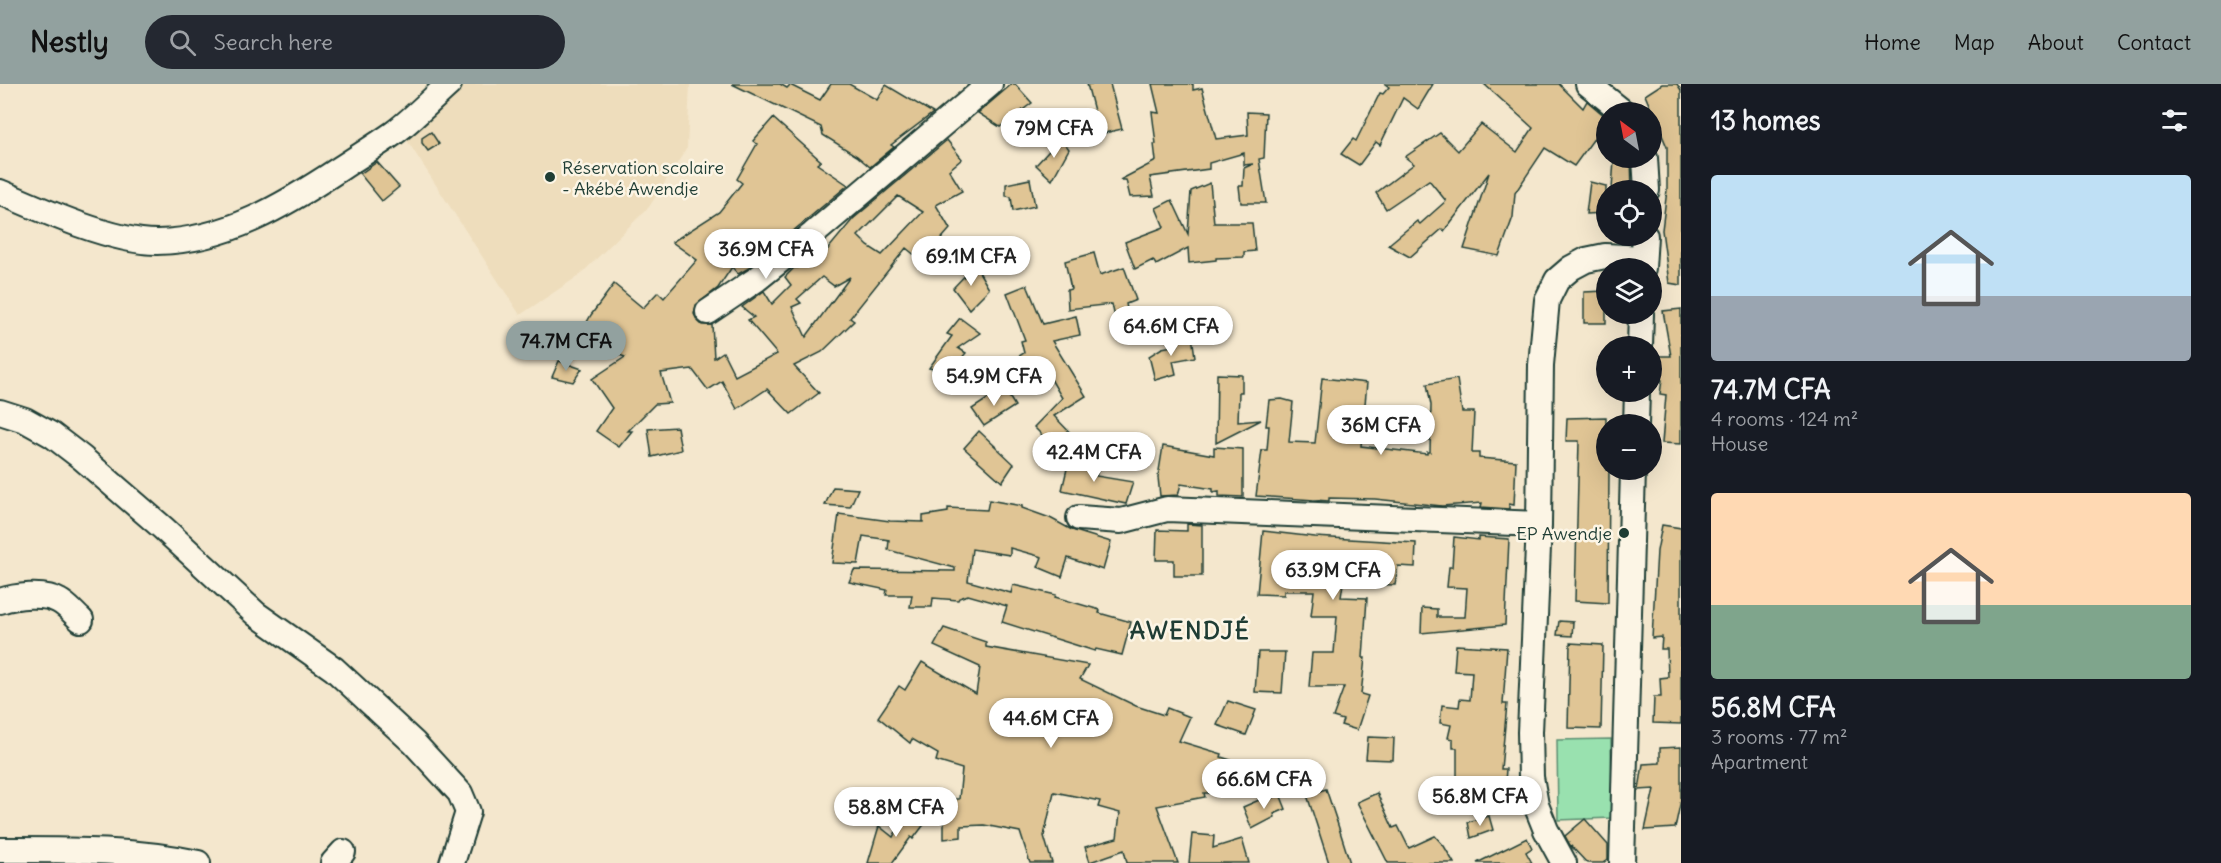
<!DOCTYPE html>
<html lang="en">
<head>
<meta charset="utf-8">
<style>
  body { margin:0; font-family:Delius,sans-serif; background:#242831; color:#f1f3f6; height:100vh; display:flex; flex-direction:column; font-size:22px; white-space:nowrap }
  * { box-sizing:border-box; margin:0 }
  p { font-size:20px; color:#9ea1a6 }
  .icon { flex:none; width:33px; height:33px; fill:none; stroke:currentColor; stroke-width:2; stroke-linecap:round; stroke-linejoin:round }
  .map { position:relative; flex:1; overflow:hidden }
  .panel { display:flex; flex-direction:column; background:#171b24; width:540px }
  .panel>* { flex:none }
  .needle { width:39px; rotate:328deg }
  .tools { position:absolute; left:1596px; top:18px; display:grid; gap:12px }
  .tools a { display:grid; place-items:center; width:66px; height:66px; border-radius:50%; background:#171b24; box-shadow:0 6px 24px #0002; font-size:30px }
  .price { position:absolute; translate:-50% -51px; padding:0 14px; border-radius:21px; background:#fff; color:#222; font-size:20px; line-height:39px; filter:drop-shadow(0 2px 3px #0008) }
  .price::after { content:''; position:absolute; left:50%; top:36px; width:18px; height:14px; margin-left:-9px; background:inherit; clip-path:polygon(0 0,100% 0,50% 100%) }
  .price.current { background:#92a19f; color:#111 }
  ul { padding:0; list-style:none }
  li { display:grid; align-content:center; gap:12px; height:318px; padding:0 30px }
  li span { display:grid; place-items:center; height:186px; border-radius:6px; color:#555 }
  li>.icon { margin-inline-start:auto }
  span .icon { width:108px; height:108px; fill:#fffc; stroke-width:1 }
  li b { font-size:26px }
  h2 { display:flex; justify-content:space-between; align-items:center; height:72px; padding:0 30px; font-size:26px }
  header { display:flex; align-items:center; gap:36px; box-sizing:border-box; height:84px; padding:0 30px; background:#92a19f; color:#111 }
  header strong { font-size:28px }
  nav { display:flex; gap:33px; margin-inline-start:auto; font-size:21px }
  .search { width:420px; height:54px; background:#242831; display:flex; align-items:center; gap:15px; box-sizing:border-box; padding:0 21px; border-radius:33px; color:#9ea1a6; font-size:22px }
  main { display:flex; flex:1; min-height:0 }
  .map>svg:first-child { display:block }
</style>
</head>
<body>
<header>
<strong>Nestly</strong>
<div class="search"><svg class="icon" aria-label="search" viewBox="0 0 24 24"><circle cx="10" cy="10" r="6"/><path d="M15 15l6 6"/></svg>Search here</div>
<nav><a>Home</a><a>Map</a><a>About</a><a>Contact</a></nav>
</header>
<main>
<div class="map">
<svg width="1681" height="779" viewBox="0 0 1681 779">
  <rect width="100%" height="100%" fill="#f4e7cd"/>
  <filter id="ink" filterUnits="userSpaceOnUse"><feTurbulence type="fractalNoise" baseFrequency=".0167" numOctaves="2"/><feDisplacementMap in="SourceGraphic" scale="12" xChannelSelector="R" yChannelSelector="G"/><feConvolveMatrix kernelMatrix="1 2 1 2 8 2 1 2 1" color-interpolation-filters="sRGB"/></filter>
  <g filter="url(#ink)">
    <path fill="#eeddbc" d="M 460,0 L 690,0 L 687,64 L 649,123 L 580,191 L 520,231 L 403,50 Z"/>
    <path fill="#99e1af" stroke="#5c8f72" stroke-width="1.5" d="M 1611,655 L 1612,734 L 1558,736 L 1557,656 Z"/>
    <g fill="#e0c595" stroke="#1f3d34" stroke-width="1.5" fill-rule="evenodd">
      <path d="M 732,0 L 780,0 L 787,4 L 790,1 L 820,16 L 831,0 L 849,0 L 877,16 L 886,1 L 933,29 L 891,61 L 894,63 L 870,83 L 857,72 L 823,51 L 821,43 Z"/>
      <path d="M 1012,0 L 1015,0 L 1032,19 L 1000,43 L 978,29 Z"/>
      <path d="M 1087,0 L 1110,0 L 1122,45 L 1100,50 Z"/>
      <path d="M 1152,0 L 1193,0 L 1193,6 L 1202,4 L 1216,55 L 1248,51 L 1247,28 L 1266,29 L 1264,74 L 1259,75 L 1266,119 L 1241,119 L 1239,102 L 1243,102 L 1244,84 L 1253,80 L 1244,81 L 1244,69 L 1209,79 L 1209,85 L 1150,93 L 1154,112 L 1130,113 L 1126,96 L 1120,96 L 1156,77 L 1154,60 L 1156,60 L 1152,28 L 1159,29 Z"/>
      <path d="M 1385,0 L 1433,0 L 1418,25 L 1403,14 L 1380,61 L 1376,58 L 1359,81 L 1341,70 L 1353,55 L 1356,57 L 1380,9 L 1383,10 L 1389,3 Z"/>
      <path d="M 1484,0 L 1559,0 L 1583,24 L 1587,17 L 1606,33 L 1606,38 L 1574,82 L 1545,64 L 1515,109 L 1513,133 L 1499,172 L 1464,165 L 1489,89 L 1444,147 L 1442,145 L 1410,173 L 1388,161 L 1417,137 L 1420,140 L 1446,117 L 1429,96 L 1386,125 L 1376,109 L 1414,80 L 1405,73 L 1440,49 L 1458,67 L 1481,40 L 1517,68 L 1533,44 Z"/>
      <path d="M 1662,0 L 1677,0 L 1681,6 L 1681,201 L 1669,199 L 1662,146 L 1667,106 L 1667,63 L 1645,11 Z"/>
      <path d="M 773,34 L 821,77 L 817,80 L 848,101 L 749,184 L 738,190 L 732,183 L 718,204 L 696,221 L 694,230 L 697,236 L 702,241 L 712,241 L 714,274 L 723,268 L 735,292 L 777,270 L 748,236 L 754,233 L 742,223 L 764,207 L 772,220 L 791,201 L 785,193 L 794,184 L 797,184 L 818,164 L 824,170 L 853,135 L 947,56 L 962,75 L 949,86 L 962,107 L 936,121 L 950,145 L 922,177 L 906,164 L 850,234 L 854,237 L 822,268 L 794,282 L 819,309 L 791,330 L 767,305 L 737,325 L 722,297 L 708,306 L 692,285 L 661,289 L 670,319 L 655,320 L 628,347 L 632,347 L 619,363 L 596,347 L 612,324 L 592,295 L 625,273 L 577,256 L 591,231 L 614,200 L 643,224 L 658,208 L 664,214 L 697,176 L 672,158 L 719,128 L 742,99 L 737,95 L 757,60 L 753,57 ZM 898,112 L 923,128 L 882,171 L 868,162 L 858,152 ZM 822,193 L 834,202 L 850,193 L 806,253 L 792,223 L 801,219 L 797,215 Z"/>
      <path d="M 431,48 L 439,60 L 428,67 L 422,59 L 422,54 Z"/>
      <path d="M 1061,54 L 1069,65 L 1052,96 L 1036,81 Z"/>
      <path d="M 1614,74 L 1631,74 L 1632,106 L 1612,106 Z"/>
      <path d="M 377,78 L 399,103 L 382,117 L 360,90 Z"/>
      <path d="M 1030,95 L 1035,122 L 1013,127 L 1011,113 L 1006,112 L 1006,100 Z"/>
      <path d="M 1590,98 L 1606,102 L 1606,129 L 1586,130 Z"/>
      <path d="M 1210,99 L 1214,139 L 1252,139 L 1255,167 L 1244,168 L 1244,173 L 1216,174 L 1216,176 L 1189,179 L 1188,164 L 1156,181 L 1153,176 L 1135,185 L 1125,158 L 1164,143 L 1156,124 L 1172,116 L 1188,150 L 1191,107 Z"/>
      <path d="M 1094,169 L 1100,191 L 1124,183 L 1136,216 L 1126,220 L 1133,253 L 1120,257 L 1112,220 L 1068,225 L 1067,206 L 1071,205 L 1065,177 Z"/>
      <path d="M 975,181 L 989,205 L 969,225 L 953,204 Z"/>
      <path d="M 1027,201 L 1043,240 L 1076,232 L 1080,251 L 1052,257 L 1086,312 L 1054,332 L 1078,357 L 1063,372 L 1034,343 L 1062,314 L 1045,285 L 1009,305 L 999,285 L 1024,269 L 1021,257 L 1025,256 L 1007,209 Z"/>
      <path d="M 1606,207 L 1606,239 L 1584,239 L 1584,208 Z"/>
      <path d="M 1681,225 L 1681,360 L 1662,359 L 1666,311 L 1660,310 L 1662,296 L 1654,295 L 1654,272 L 1671,272 L 1663,227 Z"/>
      <path d="M 960,234 L 980,249 L 958,264 L 966,269 L 949,289 L 929,284 L 952,252 L 947,250 Z"/>
      <path d="M 1192,252 L 1195,273 L 1173,277 L 1176,290 L 1155,296 L 1149,272 L 1162,264 L 1178,261 L 1177,254 Z"/>
      <path d="M 559,277 L 582,285 L 573,298 L 552,293 Z"/>
      <path d="M 1217,290 L 1242,291 L 1242,308 L 1239,308 L 1238,338 L 1261,336 L 1216,359 Z"/>
      <path d="M 1322,294 L 1367,299 L 1361,362 L 1427,370 L 1427,368 L 1430,368 L 1431,321 L 1427,300 L 1457,295 L 1462,328 L 1474,328 L 1472,369 L 1479,369 L 1479,374 L 1516,377 L 1514,421 L 1509,420 L 1509,425 L 1481,423 L 1482,419 L 1442,422 L 1375,415 L 1329,414 L 1329,417 L 1256,412 L 1262,366 L 1267,366 L 1269,342 L 1266,342 L 1269,316 L 1282,315 L 1293,318 L 1289,358 L 1315,359 Z"/>
      <path d="M 1004,304 L 1015,322 L 984,342 L 972,325 Z"/>
      <path d="M 1606,333 L 1606,386 L 1609,386 L 1608,519 L 1575,517 L 1579,357 L 1566,357 L 1567,334 Z"/>
      <path d="M 677,343 L 681,366 L 652,373 L 648,345 Z"/>
      <path d="M 979,347 L 1014,380 L 1002,398 L 964,364 Z"/>
      <path d="M 1163,362 L 1214,371 L 1214,363 L 1243,365 L 1243,413 L 1219,412 L 1219,407 L 1213,408 L 1213,405 L 1181,400 L 1178,411 L 1160,412 L 1158,393 Z"/>
      <path d="M 1070,372 L 1099,382 L 1096,392 L 1133,398 L 1126,420 L 1062,406 Z"/>
      <path d="M 833,403 L 858,405 L 850,423 L 825,421 Z"/>
      <path d="M 989,416 L 1022,422 L 1022,424 L 1050,434 L 1072,446 L 1111,458 L 1103,486 L 1068,474 L 1062,493 L 1038,483 L 1042,473 L 1010,464 L 1010,471 L 972,465 L 968,497 L 1011,509 L 1013,501 L 1056,511 L 1055,513 L 1100,526 L 1099,529 L 1131,538 L 1122,571 L 1096,565 L 1095,567 L 1002,538 L 1007,522 L 968,511 L 959,514 L 958,516 L 933,514 L 932,523 L 910,523 L 912,511 L 886,511 L 887,506 L 849,498 L 854,486 L 955,487 L 955,484 L 888,466 L 889,456 L 863,452 L 858,480 L 832,479 L 839,430 L 890,437 L 923,438 L 923,432 L 948,428 L 948,424 L 987,426 Z"/>
      <path d="M 1187,440 L 1202,441 L 1202,492 L 1174,492 L 1174,476 L 1156,476 L 1157,446 L 1187,447 Z"/>
      <path d="M 1662,441 L 1681,444 L 1681,640 L 1653,639 L 1654,613 L 1661,613 L 1660,594 L 1668,593 L 1667,565 L 1661,565 L 1662,553 L 1652,554 L 1657,467 Z"/>
      <path d="M 1263,447 L 1315,453 L 1416,459 L 1415,483 L 1398,482 L 1395,501 L 1371,500 L 1372,479 L 1346,479 L 1341,513 L 1367,514 L 1363,574 L 1365,574 L 1361,610 L 1368,612 L 1357,646 L 1341,641 L 1343,636 L 1333,633 L 1344,603 L 1309,603 L 1312,569 L 1334,569 L 1337,532 L 1311,532 L 1314,507 L 1284,507 L 1284,511 L 1257,510 Z"/>
      <path d="M 1454,453 L 1479,456 L 1479,453 L 1509,455 L 1505,541 L 1421,549 L 1422,524 L 1437,525 L 1437,533 L 1465,533 L 1467,504 L 1447,503 L 1449,483 L 1452,483 Z"/>
      <path d="M 1559,537 L 1573,538 L 1572,552 L 1557,551 Z"/>
      <path d="M 944,544 L 986,558 L 986,563 L 1088,581 L 1080,595 L 1136,622 L 1164,631 L 1167,624 L 1190,633 L 1179,657 L 1222,670 L 1221,673 L 1253,683 L 1249,695 L 1210,686 L 1209,709 L 1204,709 L 1205,713 L 1157,722 L 1178,779 L 1127,779 L 1124,766 L 1090,778 L 1085,763 L 1117,754 L 1120,729 L 1098,723 L 1100,717 L 1054,708 L 1044,752 L 1052,779 L 1030,779 L 1020,748 L 984,741 L 961,742 L 961,753 L 944,755 L 944,715 L 959,715 L 962,685 L 936,677 L 938,670 L 912,655 L 910,659 L 878,633 L 899,602 L 905,606 L 922,578 L 976,610 L 980,583 L 934,562 Z"/>
      <path d="M 1570,559 L 1603,561 L 1601,645 L 1568,644 Z"/>
      <path d="M 1456,561 L 1507,564 L 1503,620 L 1507,620 L 1501,685 L 1506,685 L 1505,698 L 1493,698 L 1493,715 L 1469,715 L 1469,697 L 1457,696 L 1457,664 L 1453,664 L 1453,655 L 1448,654 L 1451,641 L 1440,639 L 1442,621 L 1459,623 L 1460,615 L 1470,616 L 1472,588 L 1454,587 Z"/>
      <path d="M 1258,568 L 1285,568 L 1282,609 L 1255,608 Z"/>
      <path d="M 1228,617 L 1256,626 L 1246,651 L 1217,641 Z"/>
      <path d="M 1368,653 L 1394,654 L 1393,676 L 1366,675 Z"/>
      <path d="M 1681,663 L 1681,716 L 1675,744 L 1645,746 L 1654,705 L 1639,706 L 1643,680 L 1660,679 L 1660,664 Z"/>
      <path d="M 1326,705 L 1338,741 L 1350,779 L 1329,779 L 1307,711 Z"/>
      <path d="M 1377,709 L 1393,744 L 1398,742 L 1409,764 L 1435,752 L 1444,762 L 1454,779 L 1388,779 L 1357,718 Z"/>
      <path d="M 1280,710 L 1286,725 L 1274,730 L 1275,733 L 1252,745 L 1243,723 L 1266,713 L 1267,716 Z"/>
      <path d="M 911,720 L 926,738 L 913,755 L 911,753 L 892,779 L 868,779 L 879,742 L 893,753 Z"/>
      <path d="M 1489,732 L 1493,746 L 1471,754 L 1468,738 Z"/>
      <path d="M 1585,735 L 1608,761 L 1608,775 L 1603,779 L 1587,779 L 1570,761 L 1565,752 Z"/>
      <path d="M 1192,750 L 1214,752 L 1213,764 L 1242,755 L 1249,779 L 1189,779 Z"/>
      <path d="M 1527,754 L 1532,764 L 1526,768 L 1532,779 L 1477,779 Z"/>
    </g>
    <g fill="none" stroke-linecap="round" stroke-linejoin="round">
      <defs>
        <g id="minor">
          <path d="M 1588,0 L 1623,28"/>
          <path d="M 1645,74 L 1647,106"/>
          <path d="M 0,108 C 41,126 113,158 157,158 C 226,157 285,121 341,84 C 359,72 377,61 394,49 C 414,34 431,16 449,0"/>
          <path d="M 1643,184 L 1645,152"/>
          <path d="M 708,228 L 757,195 L 813,150 L 990,0"/>
          <path d="M 1640,262 L 1641,230"/>
          <path d="M 0,328 L 25,336 L 52,351 L 82,374 L 163,444 L 256,530 L 334,585 L 414,659 L 460,709 L 468,728 L 452,779"/>
          <path d="M 1636,340 L 1637,308"/>
          <path d="M 1079,434 L 1121,437 L 1167,425 L 1539,440"/>
          <path d="M 0,517 C 15,512 44,508 59,517 C 67,521 74,530 81,536"/>
          <path d="M 0,766 C 66,766 133,765 198,779"/>
          <path d="M 333,779 L 343,768"/>
          <path d="M 1564,779 L 1546,746 L 1536,721 L 1531,693 L 1530,648 L 1539,440 L 1541,281 L 1547,216 L 1557,196 L 1571,184 L 1586,176 L 1605,172 L 1643,174"/>
          <path d="M 1622,779 L 1633,386"/>
        </g>
      </defs>
      <use href="#minor" stroke="#1f3d34" stroke-width="28"/>
      <use href="#minor" stroke="#fcf5e5" stroke-width="24"/>
    </g>
  </g>
  <g fill="#1f3d34" stroke="#fcf5e5" stroke-width="2">
    <circle cx="550" cy="93" r="6"/>
    <circle cx="1624" cy="449" r="6"/>
  </g>
  <g text-anchor="middle" dominant-baseline="central" stroke-width="5" stroke-linejoin="round" paint-order="stroke">
    <g font-size="18" fill="#1f3d34" stroke="#fcf5e5" text-anchor="start">
      <text x="562" y="83">Réservation scolaire<tspan x="562" dy="21">- Akébé Awendje</tspan></text>
      <text x="1612" y="449" text-anchor="end">EP Awendje</text>
    </g>
    <g font-size="24" font-weight="bold" letter-spacing="1.5" fill="#1f3d34" stroke="#fcf5e5">
      <text x="1190" y="546">AWENDJÉ</text>
    </g>
  </g>
</svg>
<div class="tools">
<a><svg class="needle" viewBox="-14 -14 28 28"><path d="M0-13l5 13h-10z" fill="#e53935"/><path d="M0 13l5-13h-10z" fill="#9ea1a6"/></svg></a>
<a><svg class="icon" aria-label="locate" viewBox="0 0 24 24"><circle cx="12" cy="12" r="6"/><path d="M12 2v4M12 18v4M2 12h4M18 12h4"/></svg></a>
<a><svg class="icon" aria-label="layers" viewBox="0 0 24 24"><path d="M12 4l9 5-9 5-9-5zM3 14l9 5 9-5"/></svg></a>
<a>+</a>
<a>−</a>
</div>
<b class="price" style="left:1054px;top:75px">79M CFA</b>
<b class="price" style="left:766px;top:196px">36.9M CFA</b>
<b class="price" style="left:971px;top:203px">69.1M CFA</b>
<b class="price" style="left:1171px;top:273px">64.6M CFA</b>
<b class="price current" style="left:566px;top:288px">74.7M CFA</b>
<b class="price" style="left:994px;top:323px">54.9M CFA</b>
<b class="price" style="left:1381px;top:372px">36M CFA</b>
<b class="price" style="left:1094px;top:399px">42.4M CFA</b>
<b class="price" style="left:1333px;top:517px">63.9M CFA</b>
<b class="price" style="left:1051px;top:665px">44.6M CFA</b>
<b class="price" style="left:1264px;top:726px">66.6M CFA</b>
<b class="price" style="left:1480px;top:743px">56.8M CFA</b>
<b class="price" style="left:896px;top:754px">58.8M CFA</b>
</div>
<section class="panel">
<h2>13 homes<svg class="icon" aria-label="filters" viewBox="0 0 24 24"><path d="M4 7h16M4 17h16"/><circle cx="9" cy="7" r="2"/><circle cx="15" cy="17" r="2"/></svg></h2>
<ul>
<li><span style="background:linear-gradient(#bfe0f5 65%,#9aa5b1 0)"><svg class="icon" aria-label="home" viewBox="0 0 24 24"><path d="M3 11l9-7 9 7M6 9v11h12V9"/></svg></span><div><b>74.7M CFA</b><p>4 rooms · 124 m²</p><p>House</p></div></li>
<li><span style="background:linear-gradient(#ffd9b3 60%,#7fa58c 0)"><svg class="icon" aria-label="home" viewBox="0 0 24 24"><path d="M3 11l9-7 9 7M6 9v11h12V9"/></svg></span><div><b>56.8M CFA</b><p>3 rooms · 77 m²</p><p>Apartment</p></div></li>
</ul>
</section>
</main>
</body>
</html>
